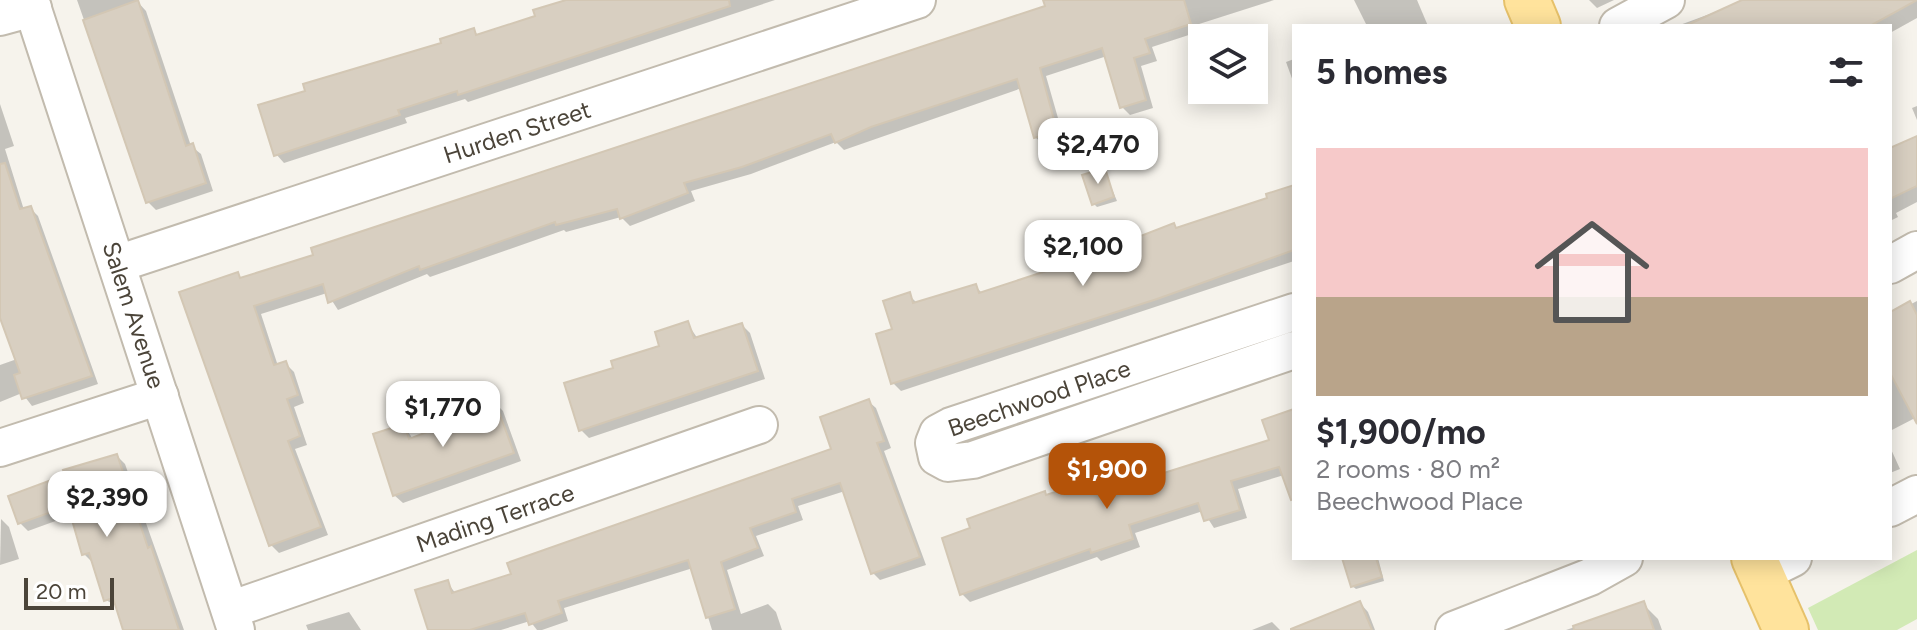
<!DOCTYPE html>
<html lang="en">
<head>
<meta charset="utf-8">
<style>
  body { margin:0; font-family:Figtree,sans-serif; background:#f2f2f3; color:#2b2b33; height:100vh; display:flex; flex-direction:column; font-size:30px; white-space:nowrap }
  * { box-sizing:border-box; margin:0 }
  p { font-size:26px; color:#7c7c81 }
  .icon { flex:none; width:44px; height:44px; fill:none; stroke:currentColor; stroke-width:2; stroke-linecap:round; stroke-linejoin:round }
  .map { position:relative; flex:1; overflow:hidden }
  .panel { position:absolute; left:1292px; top:24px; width:600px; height:536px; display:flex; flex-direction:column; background:#fff; border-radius:0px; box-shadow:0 4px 20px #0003 }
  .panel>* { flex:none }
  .tools { position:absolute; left:1188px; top:24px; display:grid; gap:16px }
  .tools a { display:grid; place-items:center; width:80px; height:80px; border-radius:0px; background:#fff; box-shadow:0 4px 20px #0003; font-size:40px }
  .scale { position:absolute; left:24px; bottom:20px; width:90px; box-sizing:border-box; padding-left:8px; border:4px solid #4b4439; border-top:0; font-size:22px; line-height:28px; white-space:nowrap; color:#4b4439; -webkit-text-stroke:6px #fff; paint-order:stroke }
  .price { position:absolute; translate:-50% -68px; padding:0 18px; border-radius:16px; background:#fff; color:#222; font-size:26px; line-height:52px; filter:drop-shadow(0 2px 4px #0008) }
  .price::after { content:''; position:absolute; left:50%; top:48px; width:24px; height:18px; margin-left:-12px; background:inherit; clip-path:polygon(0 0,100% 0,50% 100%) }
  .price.current { background:#b45309; color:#fff }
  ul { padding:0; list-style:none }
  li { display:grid; align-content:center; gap:16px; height:424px; padding:0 24px }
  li+li { border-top:2px solid #e1e1e2 }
  li span { display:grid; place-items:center; height:248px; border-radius:0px; color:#555 }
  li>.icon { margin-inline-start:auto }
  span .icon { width:144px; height:144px; fill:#fffc; stroke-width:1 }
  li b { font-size:34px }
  h2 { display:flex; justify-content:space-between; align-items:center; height:96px; padding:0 24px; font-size:34px }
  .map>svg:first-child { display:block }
</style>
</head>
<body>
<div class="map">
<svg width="1917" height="630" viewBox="0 0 1917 630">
  <rect width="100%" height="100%" fill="#f6f3ec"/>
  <path fill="#d2eab5" d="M 1917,550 L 1917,619 L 1897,630 L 1818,630 L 1808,608 Z"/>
  <g fill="#0003">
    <path d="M 77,0 L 136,0 L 146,11 L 191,146 L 201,154 L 213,191 L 156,210 L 148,202 Z"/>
    <path d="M 574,0 L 775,0 L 468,102 L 465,99 L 405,118 L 407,123 L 284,163 L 276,154 L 444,44 L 473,30 L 479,36 L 538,18 Z"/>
    <path d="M 1069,0 L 1274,0 L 1196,25 L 1198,32 L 1152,47 L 1157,61 L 1141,66 L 1153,108 L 1130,115 L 1122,107 L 1107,56 L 1046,76 L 1064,139 L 1044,145 L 1035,137 L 1022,88 L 844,150 L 836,142 L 751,174 L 691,191 L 695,201 L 630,226 L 621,217 L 566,232 L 564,230 L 430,277 L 427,274 L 338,310 L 327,293 L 261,314 L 278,366 L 286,364 L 294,372 L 304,403 L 294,407 L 307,445 L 295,449 L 328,535 L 279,553 L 271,545 L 238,274 L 243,280 Z"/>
    <path d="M 1354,0 L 1417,0 L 1428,26 L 1367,26 Z"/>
    <path d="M 1589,0 L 1614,0 L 1597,8 Z"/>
    <path d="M 1748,0 L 1917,0 L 1917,18 L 1890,33 L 1890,26 L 1677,26 Z"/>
    <path d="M 1294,59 L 1294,84 L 1286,62 Z"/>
    <path d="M 0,104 L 14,146 L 5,149 L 24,210 L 30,208 L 38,216 L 98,384 L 32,406 L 22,393 L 0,402 L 0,365 L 17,359 L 0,312 Z"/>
    <path d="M 1917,106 L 1917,120 L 1912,108 Z"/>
    <path d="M 1917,138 L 1917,202 L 1896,213 L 1898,217 L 1890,221 L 1890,150 Z"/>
    <path d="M 1104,170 L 1117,201 L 1097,207 L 1093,203 Z"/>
    <path d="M 1294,187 L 1294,261 L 901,391 L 893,383 L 894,331 L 909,295 L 918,304 L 975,286 L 983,294 L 1270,199 Z"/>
    <path d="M 1917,301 L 1917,417 L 1890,431 L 1890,315 Z"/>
    <path d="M 687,323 L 698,339 L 742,325 L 750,333 L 765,379 L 589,438 L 581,430 L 616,369 L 662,347 Z"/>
    <path d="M 868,401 L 876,408 L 891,448 L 884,451 L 926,565 L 880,580 L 873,573 L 845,491 L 798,506 L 803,520 L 756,536 L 764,556 L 727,570 L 741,614 L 768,604 L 776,612 L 782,630 L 712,630 L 693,568 L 564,608 L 568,621 L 542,630 L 537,630 L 530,621 L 501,630 L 431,630 L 447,582 L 456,594 L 513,576 L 834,450 Z"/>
    <path d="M 495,403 L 503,411 L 521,461 L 403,503 L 394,495 L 404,426 L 413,439 L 466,419 Z"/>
    <path d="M 1294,411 L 1294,494 L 1284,475 L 1238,489 L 1247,518 L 1214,528 L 1203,511 L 1135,533 L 1140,547 L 1101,561 L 1097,557 L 970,602 L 962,594 L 1048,497 L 1111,476 L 1121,489 L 1272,442 Z"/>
    <path d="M 1890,447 L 1900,469 L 1890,473 Z"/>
    <path d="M 117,456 L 125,464 L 184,630 L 125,630 L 118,607 L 106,600 L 92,562 L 84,554 L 72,515 L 28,531 L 20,523 Z"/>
    <path d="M 1,519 L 9,527 L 19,559 L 0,565 Z"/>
    <path d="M 1355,558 L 1378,558 L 1384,581 L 1356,589 L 1352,586 Z"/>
    <path d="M 1360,603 L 1368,612 L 1375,630 L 1292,630 Z"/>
    <path d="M 1643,604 L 1658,619 L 1662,630 L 1566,630 Z"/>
    <path d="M 349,612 L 361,630 L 308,630 L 306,625 Z"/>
    <path d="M 1272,622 L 1280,630 L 1252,630 Z"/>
  </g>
  <g fill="#d8cfc1" stroke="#d3c7b4" stroke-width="2">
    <path d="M 138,0 L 186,146 L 193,143 L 206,183 L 146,203 L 83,20 Z"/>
    <path d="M 566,0 L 729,0 L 730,6 L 458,95 L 457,91 L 398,110 L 400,115 L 274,156 L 258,105 L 305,91 L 303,84 L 441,43 L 440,39 L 474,28 L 476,35 L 535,16 L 533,10 Z"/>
    <path d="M 1043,0 L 1184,0 L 1191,24 L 1145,39 L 1150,53 L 1134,58 L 1146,100 L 1120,108 L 1102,48 L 1040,68 L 1057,131 L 1034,138 L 1017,79 L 871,127 L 835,143 L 831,134 L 742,167 L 684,183 L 688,193 L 620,219 L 617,209 L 556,225 L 555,222 L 420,270 L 419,266 L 328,303 L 323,284 L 254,306 L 274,365 L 286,361 L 298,395 L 287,399 L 300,436 L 288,441 L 321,527 L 269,546 L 179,292 L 238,272 L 240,278 L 313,255 L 311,248 L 1045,6 Z"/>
    <path d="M 1742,0 L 1917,0 L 1870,26 L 1685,26 Z"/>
    <path d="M 1917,136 L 1917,186 L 1890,199 L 1890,148 Z"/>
    <path d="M 5,163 L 20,209 L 31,206 L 92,376 L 22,399 L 14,375 L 20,373 L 0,318 L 0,164 Z"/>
    <path d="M 1105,168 L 1114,197 L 1092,205 L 1082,175 Z"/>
    <path d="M 1294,185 L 1294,250 L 1157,299 L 891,384 L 876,334 L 892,329 L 883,301 L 910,292 L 913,303 L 976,284 L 979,293 L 1135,242 L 1133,239 L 1174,223 L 1176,228 L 1267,198 L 1266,194 Z"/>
    <path d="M 1910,301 L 1917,315 L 1917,424 L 1890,373 L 1890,312 Z"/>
    <path d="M 688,321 L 694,338 L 742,323 L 758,371 L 579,431 L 564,383 L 613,368 L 611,361 L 659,346 L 655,332 Z"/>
    <path d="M 869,399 L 884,441 L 877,443 L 920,557 L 871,574 L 840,483 L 792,499 L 796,512 L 750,528 L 758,548 L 721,562 L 735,609 L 706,618 L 688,560 L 558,601 L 562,613 L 529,625 L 525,613 L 470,630 L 428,630 L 415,590 L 448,580 L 452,593 L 511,574 L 507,563 L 831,449 L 820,417 Z"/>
    <path d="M 495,401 L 514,453 L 393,496 L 373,434 L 404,424 L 409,439 L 464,418 L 462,413 Z"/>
    <path d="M 1294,409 L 1294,499 L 1291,500 L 1279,467 L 1231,481 L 1240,510 L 1204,521 L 1198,503 L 1129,525 L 1133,539 L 1091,553 L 1090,549 L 960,595 L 942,538 L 970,528 L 967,519 L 1045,491 L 1046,495 L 1112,474 L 1116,488 L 1269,440 L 1262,420 Z"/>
    <path d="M 117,454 L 148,548 L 151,546 L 179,630 L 123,630 L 113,598 L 104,601 L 89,553 L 82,555 L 68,506 L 18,524 L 8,496 L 65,475 L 63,470 Z"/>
    <path d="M 1342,558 L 1376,558 L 1382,577 L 1351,587 Z"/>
    <path d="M 1360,601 L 1372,630 L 1291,630 L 1291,629 Z"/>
    <path d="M 1644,601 L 1654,630 L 1574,630 L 1573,626 Z"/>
  </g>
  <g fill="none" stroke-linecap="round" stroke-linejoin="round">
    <defs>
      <g id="minor">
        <path d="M 30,0 L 236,630"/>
        <path d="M 0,17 L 33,8"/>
        <path d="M 1618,26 L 1666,0"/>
        <path d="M 117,264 L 917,0"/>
        <path d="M 1890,265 L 1917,250"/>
        <path d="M 1294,312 L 951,426 L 938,433 L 934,443 L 937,457 L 948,463 L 973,460 L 1294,350"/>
        <path d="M 0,448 L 160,396"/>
        <path d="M 1890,508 L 1917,494"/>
        <path d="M 1761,574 L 1793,558"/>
        <path d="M 230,610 L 759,425"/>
        <path d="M 1454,630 L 1590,577 L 1624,558"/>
      </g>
      <g id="major">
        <path d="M 1527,0 L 1538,26"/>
        <path d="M 1754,558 L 1786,630"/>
      </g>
    </defs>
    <use href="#minor" stroke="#c2bbae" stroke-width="40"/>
    <use href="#major" stroke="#e6c16a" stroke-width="48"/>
    <use href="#minor" stroke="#fff" stroke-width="36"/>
    <use href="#major" stroke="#ffe39c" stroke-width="44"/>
  </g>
  <g text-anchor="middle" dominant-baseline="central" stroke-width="8" stroke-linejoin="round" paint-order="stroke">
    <g font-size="24" fill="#4b4439" stroke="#fff">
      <text transform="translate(517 132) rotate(-18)">Hurden Street</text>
      <text transform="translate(134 315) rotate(72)">Salem Avenue</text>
      <text transform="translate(1039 398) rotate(-19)">Beechwood Place</text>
      <text transform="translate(495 518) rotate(-19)">Mading Terrace</text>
    </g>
  </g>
</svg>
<div class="tools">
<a><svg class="icon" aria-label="layers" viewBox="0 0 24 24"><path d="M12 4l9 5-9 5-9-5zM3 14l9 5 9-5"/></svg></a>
</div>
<div class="scale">20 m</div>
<b class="price" style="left:1098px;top:186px">$2,470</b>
<b class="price" style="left:1083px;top:288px">$2,100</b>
<b class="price" style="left:443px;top:449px">$1,770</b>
<b class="price current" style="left:1107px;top:511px">$1,900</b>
<b class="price" style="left:107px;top:539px">$2,390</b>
<section class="panel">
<h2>5 homes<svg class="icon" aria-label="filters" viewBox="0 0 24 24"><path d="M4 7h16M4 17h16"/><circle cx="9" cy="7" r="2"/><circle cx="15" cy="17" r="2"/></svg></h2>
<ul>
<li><span style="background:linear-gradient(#f6c9c9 60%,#b9a48a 0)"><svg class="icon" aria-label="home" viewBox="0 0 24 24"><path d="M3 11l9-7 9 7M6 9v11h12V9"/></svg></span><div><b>$1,900/mo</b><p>2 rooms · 80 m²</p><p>Beechwood Place</p></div></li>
</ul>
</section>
</div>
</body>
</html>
